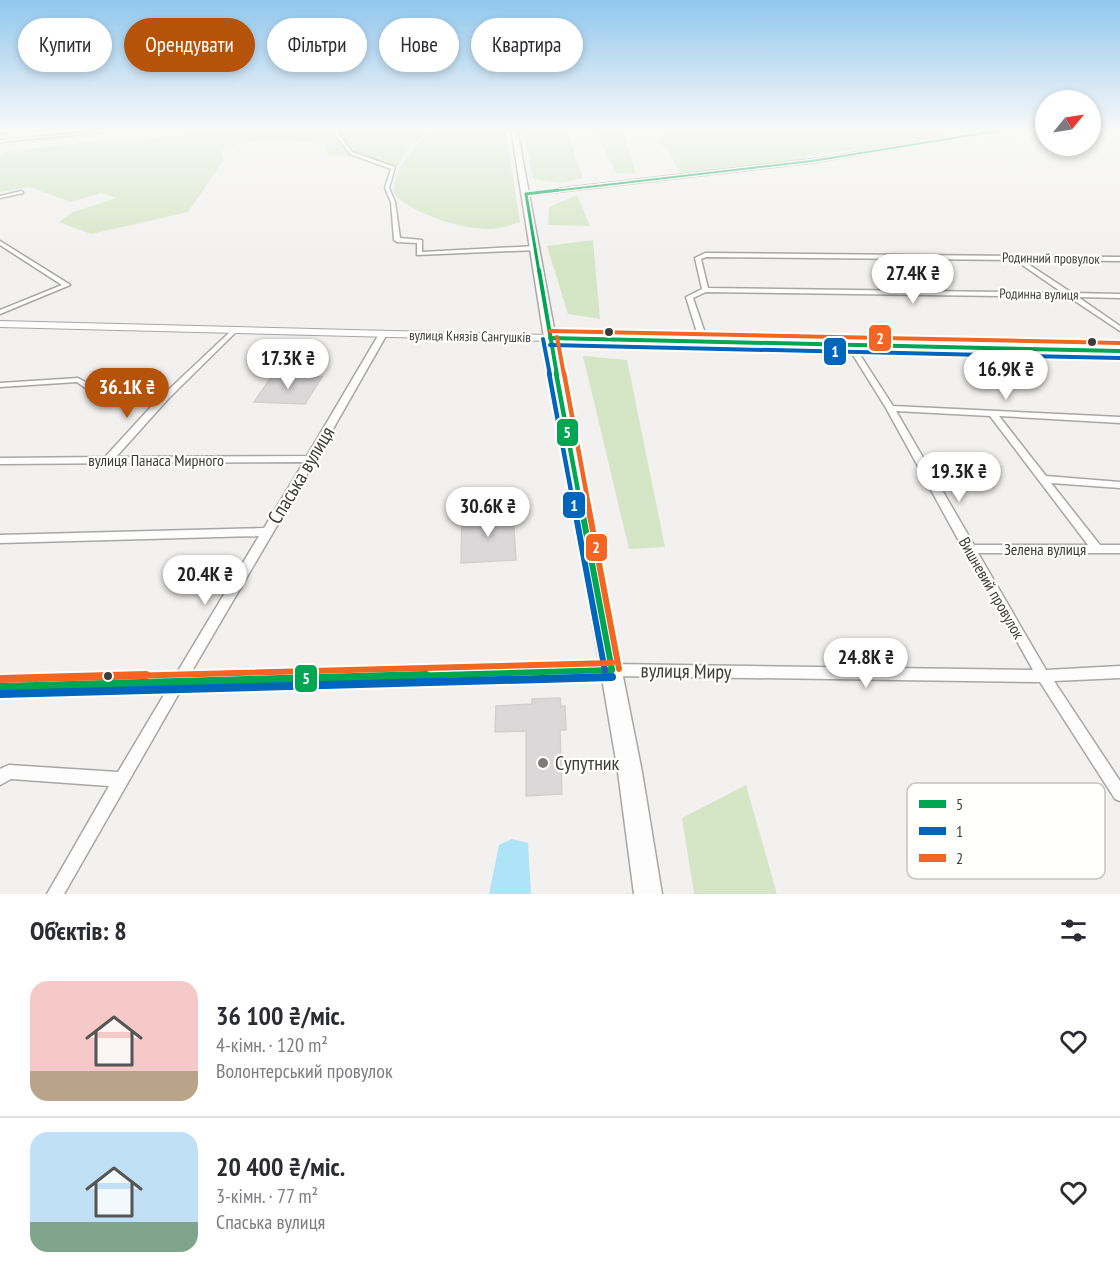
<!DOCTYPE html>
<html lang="uk">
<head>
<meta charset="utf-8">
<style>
  body { margin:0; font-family:"PT Sans Narrow",sans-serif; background:#f2f2f3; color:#2b2b33; height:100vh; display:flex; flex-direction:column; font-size:22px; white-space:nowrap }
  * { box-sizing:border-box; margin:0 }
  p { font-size:20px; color:#7c7c81 }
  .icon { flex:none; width:33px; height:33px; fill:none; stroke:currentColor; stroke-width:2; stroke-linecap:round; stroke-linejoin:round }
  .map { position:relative; height:894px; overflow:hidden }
  .side { display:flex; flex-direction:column; background:#fff; flex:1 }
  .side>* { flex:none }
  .banner { position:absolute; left:18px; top:18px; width:600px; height:54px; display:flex; gap:12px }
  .needle { width:39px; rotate:60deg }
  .fabs { position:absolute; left:1035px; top:90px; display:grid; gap:12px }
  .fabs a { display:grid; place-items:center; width:66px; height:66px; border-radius:50%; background:#fff; box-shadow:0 3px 9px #0003; font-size:30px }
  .price { position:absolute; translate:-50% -51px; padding:0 14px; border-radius:21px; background:#fff; color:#222; font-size:20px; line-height:39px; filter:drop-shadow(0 2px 3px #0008) }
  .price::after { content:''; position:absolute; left:50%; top:36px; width:18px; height:14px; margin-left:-9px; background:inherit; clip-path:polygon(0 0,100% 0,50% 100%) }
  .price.current { background:#b45309; color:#fff }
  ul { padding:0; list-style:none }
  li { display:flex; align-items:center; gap:18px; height:150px; padding:0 30px }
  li+li { border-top:2px solid #e1e1e2 }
  li span { display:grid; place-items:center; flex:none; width:168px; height:120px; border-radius:18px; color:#555 }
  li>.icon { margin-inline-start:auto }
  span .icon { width:72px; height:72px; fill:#fffc; stroke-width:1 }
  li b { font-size:26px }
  h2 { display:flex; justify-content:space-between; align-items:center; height:72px; padding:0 30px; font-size:26px }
  .chip { padding:0 21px; border-radius:27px; background:#fff; box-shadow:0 3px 9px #0003; font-size:21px; line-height:54px }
  .chip.current { background:#b45309; color:#fff }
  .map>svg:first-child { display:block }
</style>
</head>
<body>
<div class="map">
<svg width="1120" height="894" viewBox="0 0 1120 894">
  <rect width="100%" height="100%" fill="#f2f1ef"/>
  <g fill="#d5e6c6">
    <path d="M 184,129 L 433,129 L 410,146 L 397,166 L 387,165 L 364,157 L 329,156 L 323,144 C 282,138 260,136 220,150 L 224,160 L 188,212 L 91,234 L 59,222 L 73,212 L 117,198 L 101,193 L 71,202 L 29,187 L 0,192 L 0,155 L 4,152 L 109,140 L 181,137 Z"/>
    <path d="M 437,129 L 505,129 L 520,222 C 511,225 502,228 492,229 C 462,230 413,214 393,193 C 396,164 414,144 437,129 Z"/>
    <path d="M 523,129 L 566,129 L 583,178 L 561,183 L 533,179 Z"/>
    <path d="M 594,129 L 622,129 L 636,174 L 616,173 Z"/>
    <path d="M 645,129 L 979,129 L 876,148 L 807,155 L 807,159 L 680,175 L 669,150 L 656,141 L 663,136 L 646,131 Z"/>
    <path d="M 577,195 L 590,226 L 548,225 L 549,207 Z"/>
    <path d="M 593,240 L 600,319 L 568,314 L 547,246 Z"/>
    <path d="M 583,356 L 627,360 L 665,547 L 629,549 Z"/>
    <path d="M 746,785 L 777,894 L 694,894 L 682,818 Z"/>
  </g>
  <path fill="#aee3f8" d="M 512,839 L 528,843 L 531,894 L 489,894 L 499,845 Z"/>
  <g fill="#dad8d8" stroke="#d2d1d0" stroke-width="1.5">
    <path d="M 272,376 L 289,376 L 322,377 L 305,404 L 254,402 Z"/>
    <path d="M 513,512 L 516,560 L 461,563 L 462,515 Z"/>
    <path d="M 560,698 L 561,707 L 565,706 L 566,730 L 560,730 L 562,794 L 526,796 L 526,731 L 495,732 L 496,706 L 532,704 L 532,699 Z"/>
  </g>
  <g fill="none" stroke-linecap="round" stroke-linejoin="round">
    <defs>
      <g id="minor">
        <path d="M 29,129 L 43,129 L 0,133 L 0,131 Z"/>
        <path d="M 126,129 L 138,129 L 0,142 L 0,140 Z"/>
        <path d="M 331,129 L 335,129 L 352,152 L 395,167 L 389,188 L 395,202 L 400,238 L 422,240 L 422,252 L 536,246 L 539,248 L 536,250 L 417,255 L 417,243 L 397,242 L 394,240 L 391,202 L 385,188 L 391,169 L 350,154 Z"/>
        <path d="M 21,191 L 23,192 L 23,193 L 0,198 L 0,196 Z"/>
        <path d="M 0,241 L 69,284 L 70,285 L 0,314 L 0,310 L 62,285 L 0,245 Z"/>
        <path d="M 705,253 L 1120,257 L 1120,261 L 1022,260 L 1072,293 L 1120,294 L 1120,298 L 1078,297 L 1120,326 L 1120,331 L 1069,297 L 706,292 L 693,298 L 707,339 L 1120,349 L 1120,353 L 855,347 L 893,406 L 1120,417 L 1120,423 L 999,416 L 1046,476 L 1120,482 L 1120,488 L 1051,483 L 1100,545 L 1120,545 L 1120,553 L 978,553 L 1046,670 L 1120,666 L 1120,678 L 1054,681 L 1120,781 L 1120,801 L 1115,799 L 1040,682 L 612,676 L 182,688 L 64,894 L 47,894 L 109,786 L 11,779 L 0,785 L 0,769 L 9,765 L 118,772 L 168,688 L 0,693 L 0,681 L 175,676 L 259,536 L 0,543 L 0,535 L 264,528 L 304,462 L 0,464 L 0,458 L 105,457 L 159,398 L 110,397 L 91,392 L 77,382 L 0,387 L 0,383 L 78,378 L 97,388 L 110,392 L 164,394 L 232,330 L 236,330 L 236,332 L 169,398 L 116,457 L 307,456 L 379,334 L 383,332 L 387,334 L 316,459 L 189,676 L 612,664 L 1033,670 L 967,552 L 965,552 L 886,408 L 848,347 L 550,340 L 546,338 L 550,336 L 699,339 L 686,297 L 702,289 L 695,258 ZM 706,257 L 1015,260 L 1063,293 L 708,288 L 701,259 ZM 896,411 L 990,416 L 1088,545 L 974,545 Z"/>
      </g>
      <g id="secondary">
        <path d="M 1000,129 L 1012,129 L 812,163 L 526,196 L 522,194 L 526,192 L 812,159 Z"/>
        <path d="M 0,321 L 550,335 L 555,338 L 550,341 L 0,327 Z"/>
      </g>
      <path id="primary" d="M 511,129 L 517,129 L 558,350 L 642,772 L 662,894 L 634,894 L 618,772 L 546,350 Z"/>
    </defs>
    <use href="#minor" stroke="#a7a7a5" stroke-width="3"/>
    <use href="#secondary" stroke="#a7a7a5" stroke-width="2"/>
    <use href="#primary" stroke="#a7a7a5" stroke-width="3"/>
    <use href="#minor" fill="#fdfdfd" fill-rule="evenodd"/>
    <use href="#secondary" fill="#fdfdfd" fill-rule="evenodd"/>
    <use href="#primary" fill="#fdfdfd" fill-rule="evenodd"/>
    <defs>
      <path id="bus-1-far5" d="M 545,192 L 812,161 L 1009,129"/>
      <g id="bus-1-far4">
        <path d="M 526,194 L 558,190"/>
        <path d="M 526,194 L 539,272"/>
      </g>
      <g id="bus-1-far3">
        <path d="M 539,270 L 557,375"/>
        <path d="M 550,338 L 1120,351"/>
      </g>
      <path id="bus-1-far2" d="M 556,373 L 581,507"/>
      <g id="bus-1-far1">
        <path d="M 581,505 L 612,670"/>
        <path d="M 372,677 L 612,670"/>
      </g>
      <path id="bus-1" d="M 0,687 L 426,675"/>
      <g id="bus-2-far3">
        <path d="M 543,339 L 550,375"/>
        <path d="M 550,345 L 1120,358"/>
      </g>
      <path id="bus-2-far2" d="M 549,373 L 574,507"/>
      <path id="bus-2-far1" d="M 574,505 L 605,671"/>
      <path id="bus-2" d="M 0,694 L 612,677"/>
      <g id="bus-3-far3">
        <path d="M 550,331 L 1120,343"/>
        <path d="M 557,337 L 564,375"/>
      </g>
      <path id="bus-3-far2" d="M 564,373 L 589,507"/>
      <g id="bus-3-far1">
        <path d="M 588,505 L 619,669"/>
        <path d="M 89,677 L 612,663"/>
      </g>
      <path id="bus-3" d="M 0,679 L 146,675"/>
    </defs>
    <use href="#bus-1-far5" stroke="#fffffe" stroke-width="4.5"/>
    <use href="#bus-1-far4" stroke="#fffffe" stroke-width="6"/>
    <use href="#bus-1-far3" stroke="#fffffe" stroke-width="8"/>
    <use href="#bus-1-far2" stroke="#fffffe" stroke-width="9"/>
    <use href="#bus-1-far1" stroke="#fffffe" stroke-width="10"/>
    <use href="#bus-1" stroke="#fffffe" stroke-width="12"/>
    <use href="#bus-2-far3" stroke="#fffffe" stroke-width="8"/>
    <use href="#bus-2-far2" stroke="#fffffe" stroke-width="9"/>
    <use href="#bus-2-far1" stroke="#fffffe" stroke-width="10"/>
    <use href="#bus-2" stroke="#fffffe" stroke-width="12"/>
    <use href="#bus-3-far3" stroke="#fffffe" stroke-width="8"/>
    <use href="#bus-3-far2" stroke="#fffffe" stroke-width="9"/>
    <use href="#bus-3-far1" stroke="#fffffe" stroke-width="10"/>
    <use href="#bus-3" stroke="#fffffe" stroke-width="12"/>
    <use href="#bus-1-far5" stroke="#00a651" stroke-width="2"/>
    <use href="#bus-1-far4" stroke="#00a651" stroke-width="3"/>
    <use href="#bus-1-far3" stroke="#00a651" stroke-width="4"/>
    <use href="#bus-1-far2" stroke="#00a651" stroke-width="4.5"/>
    <use href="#bus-1-far1" stroke="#00a651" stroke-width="6"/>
    <use href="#bus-1" stroke="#00a651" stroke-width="8"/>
    <use href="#bus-2-far3" stroke="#0065bd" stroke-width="4"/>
    <use href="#bus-2-far2" stroke="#0065bd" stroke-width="4.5"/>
    <use href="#bus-2-far1" stroke="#0065bd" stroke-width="6"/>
    <use href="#bus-2" stroke="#0065bd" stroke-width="8"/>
    <use href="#bus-3-far3" stroke="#f26522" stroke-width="4"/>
    <use href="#bus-3-far2" stroke="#f26522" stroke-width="4.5"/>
    <use href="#bus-3-far1" stroke="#f26522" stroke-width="6"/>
    <use href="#bus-3" stroke="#f26522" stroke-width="8"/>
  </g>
  <linearGradient id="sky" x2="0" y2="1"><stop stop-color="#91c7ee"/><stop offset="0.51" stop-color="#f9f9f8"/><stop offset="1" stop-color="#f9f9f8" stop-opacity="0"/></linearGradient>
  <rect width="1120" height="254" fill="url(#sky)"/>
  <g fill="#3d3c3b" stroke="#fffffe" stroke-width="2">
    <circle cx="609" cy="332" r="5"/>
    <circle cx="1092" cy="342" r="5"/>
    <circle cx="108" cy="676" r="5"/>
  </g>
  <circle fill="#7c7b7a" stroke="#fffffe" stroke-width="2" cx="543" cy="763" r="6"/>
  <g text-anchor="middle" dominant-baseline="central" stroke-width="4.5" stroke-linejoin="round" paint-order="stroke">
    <g font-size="14" fill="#3d3c3b" stroke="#fffffe">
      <text transform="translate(1051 258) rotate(1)">Родинний провулок</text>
      <text transform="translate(1039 294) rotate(1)">Родинна вулиця</text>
      <text transform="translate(470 336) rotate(1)">вулиця Князів Сангушків</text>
    </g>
    <g font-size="16" fill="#3d3c3b" stroke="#fffffe">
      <text x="156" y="460">вулиця Панаса Мирного</text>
      <text x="1045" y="549">Зелена вулиця</text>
      <text transform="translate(992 588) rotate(60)">Вишневий провулок</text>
    </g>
    <g font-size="20" fill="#3d3c3b" stroke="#fffffe">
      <text transform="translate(301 475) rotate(-59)">Спаська вулиця</text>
      <text transform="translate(686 671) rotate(1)">вулиця Миру</text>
    </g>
    <g font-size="20" fill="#3d3c3b" stroke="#fffffe" text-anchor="start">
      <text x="555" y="763">Супутник</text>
    </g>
  </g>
  <rect x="907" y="783" width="198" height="96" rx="9" fill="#fffffe" stroke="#c5c4c4" stroke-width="1.5"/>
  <rect x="919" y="800" width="27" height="8" fill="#00a651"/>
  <rect x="919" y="827" width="27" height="8" fill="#0065bd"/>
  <rect x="919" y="854" width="27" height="8" fill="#f26522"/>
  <g font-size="16" fill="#3d3c3b">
    <text x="956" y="810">5</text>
    <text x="956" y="837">1</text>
    <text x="956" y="864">2</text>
  </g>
  <g stroke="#fffffe" stroke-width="2">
    <rect x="868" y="324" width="24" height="28" rx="6" fill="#f26522"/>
    <rect x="823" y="337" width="24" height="29" rx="6" fill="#0065bd"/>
    <rect x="556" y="418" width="23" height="29" rx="6" fill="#00a651"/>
    <rect x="562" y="491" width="24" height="28" rx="6" fill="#0065bd"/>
    <rect x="585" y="533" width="23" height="29" rx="6" fill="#f26522"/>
    <rect x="294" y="664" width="24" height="29" rx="6" fill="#00a651"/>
  </g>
  <g font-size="16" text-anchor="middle" font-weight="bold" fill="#fff">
    <text x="880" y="344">2</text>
    <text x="835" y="357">1</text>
    <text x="567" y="438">5</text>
    <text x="574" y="511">1</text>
    <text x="596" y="553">2</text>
    <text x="306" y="684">5</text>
  </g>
</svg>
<div class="fabs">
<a><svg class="needle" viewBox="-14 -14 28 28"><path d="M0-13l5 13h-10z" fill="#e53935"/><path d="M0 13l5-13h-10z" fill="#7c7c81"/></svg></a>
</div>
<b class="price" style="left:913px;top:305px">27.4K ₴</b>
<b class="price" style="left:288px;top:390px">17.3K ₴</b>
<b class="price" style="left:1006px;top:401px">16.9K ₴</b>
<b class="price current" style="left:127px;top:419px">36.1K ₴</b>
<b class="price" style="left:959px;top:503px">19.3K ₴</b>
<b class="price" style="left:488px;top:538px">30.6K ₴</b>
<b class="price" style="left:205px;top:606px">20.4K ₴</b>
<b class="price" style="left:866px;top:689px">24.8K ₴</b>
<div class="banner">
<a class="chip">Купити</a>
<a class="chip current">Орендувати</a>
<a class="chip">Фільтри</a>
<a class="chip">Нове</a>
<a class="chip">Квартира</a>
</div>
</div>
<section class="side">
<h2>Об’єктів: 8<svg class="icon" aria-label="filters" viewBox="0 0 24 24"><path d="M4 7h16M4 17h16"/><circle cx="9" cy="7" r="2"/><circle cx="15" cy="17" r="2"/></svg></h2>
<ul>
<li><span style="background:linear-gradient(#f6c9c9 75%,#b9a48a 0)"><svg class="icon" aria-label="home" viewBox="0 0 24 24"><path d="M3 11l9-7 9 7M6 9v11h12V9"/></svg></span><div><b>36 100 ₴/міс.</b><p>4-кімн. · 120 m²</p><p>Волонтерський провулок</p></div><svg class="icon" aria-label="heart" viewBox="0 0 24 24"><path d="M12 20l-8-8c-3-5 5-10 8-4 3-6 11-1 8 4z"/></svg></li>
<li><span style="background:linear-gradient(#bfe0f5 75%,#7fa58c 0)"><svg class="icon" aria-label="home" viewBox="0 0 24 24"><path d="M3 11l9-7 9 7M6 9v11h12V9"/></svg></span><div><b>20 400 ₴/міс.</b><p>3-кімн. · 77 m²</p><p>Спаська вулиця</p></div><svg class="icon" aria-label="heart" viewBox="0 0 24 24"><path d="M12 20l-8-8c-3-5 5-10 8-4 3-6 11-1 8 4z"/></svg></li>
</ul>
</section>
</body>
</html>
